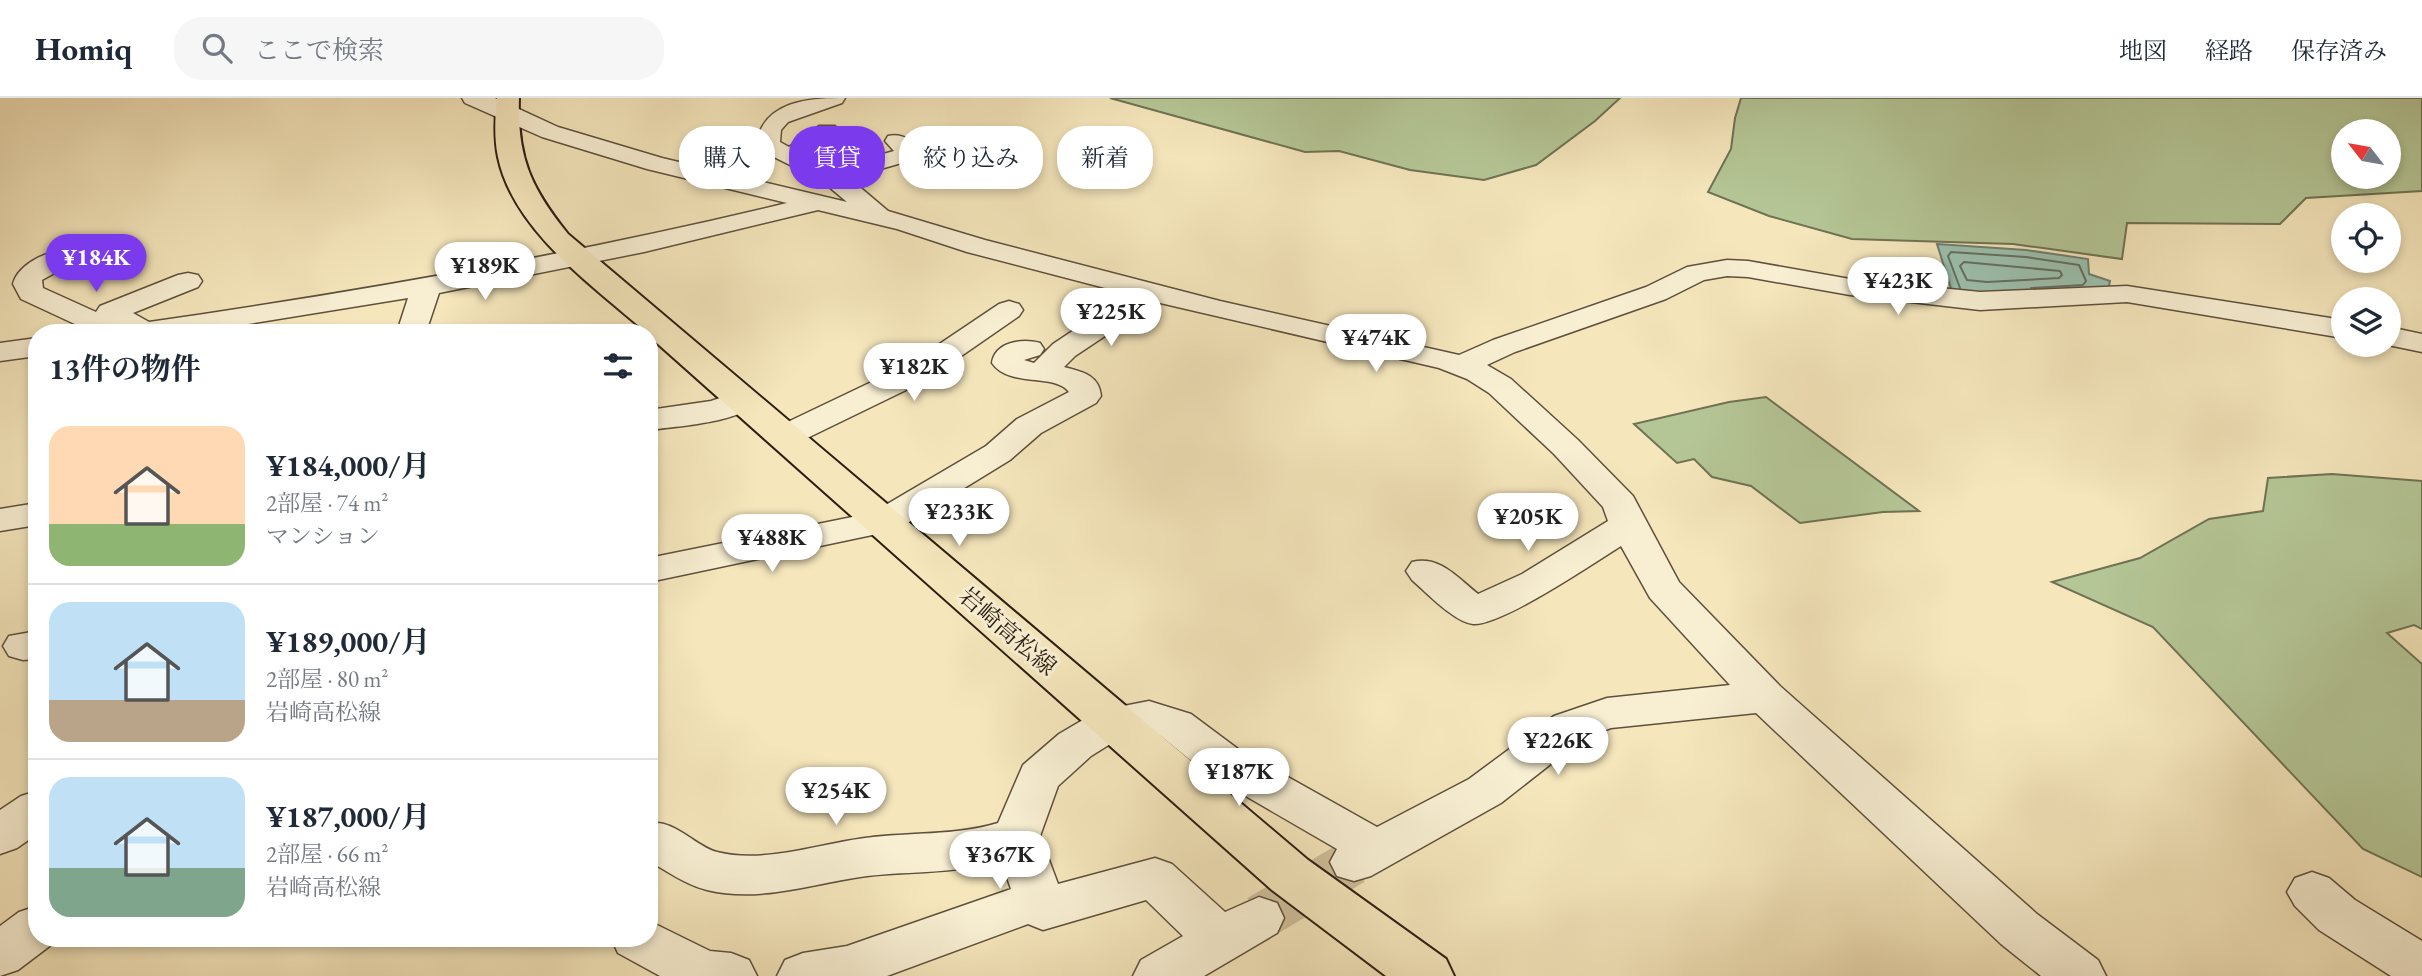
<!DOCTYPE html>
<html lang="ja">
<head>
<meta charset="utf-8">
<style>
  body { margin:0; font-family:"EB Garamond","Noto Serif JP",serif; background:#f6f6f7; color:#1f2937; height:100vh; display:flex; flex-direction:column; font-size:26px; white-space:nowrap }
  * { box-sizing:border-box; margin:0 }
  p { font-size:23px; color:#747a83 }
  .icon { flex:none; width:38px; height:38px; fill:none; stroke:currentColor; stroke-width:2; stroke-linecap:round; stroke-linejoin:round }
  .map { position:relative; flex:1; overflow:hidden }
  .side { position:absolute; left:28px; top:226px; width:630px; height:623px; display:flex; flex-direction:column; background:#fff; border-radius:28px; box-shadow:0 4px 10px #0003 }
  .side>* { flex:none }
  .hud { position:absolute; left:679px; top:28px; width:665px; height:63px; display:flex; gap:14px }
  .needle { width:46px; rotate:301deg }
  .buttons { position:absolute; left:2331px; top:21px; display:grid; gap:14px }
  .buttons a { display:grid; place-items:center; width:70px; height:70px; border-radius:50%; background:#fff; box-shadow:0 4px 10px #0003; font-size:35px }
  .price { position:absolute; translate:-50% -60px; padding:0 16px; border-radius:24px; background:#fff; color:#222; font-size:23px; line-height:46px; filter:drop-shadow(0 2px 4px #0008) }
  .price::after { content:''; position:absolute; left:50%; top:42px; width:21px; height:16px; margin-left:-10px; background:inherit; clip-path:polygon(0 0,100% 0,50% 100%) }
  .price.active { background:#7c3aed; color:#fff }
  ul { padding:0; list-style:none }
  li { display:flex; align-items:center; gap:21px; height:175px; padding:0 21px }
  li+li { border-top:2px solid #e0e1e3 }
  li span { display:grid; place-items:center; flex:none; width:196px; height:140px; border-radius:21px; color:#555 }
  li>.icon { margin-inline-start:auto }
  span .icon { width:84px; height:84px; fill:#fffc; stroke-width:1 }
  li b { font-size:30px }
  h2 { display:flex; justify-content:space-between; align-items:center; height:84px; padding:0 21px; font-size:30px }
  .pill { padding:0 24px; border-radius:28px; background:#fff; box-shadow:0 4px 10px #0003; font-size:24px; line-height:63px }
  .pill.active { background:#7c3aed; color:#fff }
  header { display:flex; align-items:center; gap:42px; box-sizing:border-box; height:98px; padding:0 35px; background:#fff; border-bottom:2px solid #e0e1e3 }
  header strong { font-size:33px }
  nav { display:flex; gap:38px; margin-inline-start:auto; font-size:24px }
  .search { width:490px; height:63px; background:#f6f6f7; display:flex; align-items:center; gap:18px; box-sizing:border-box; padding:0 24px; border-radius:28px; color:#747a83; font-size:26px }
  .map>svg:first-child { display:block }
</style>
</head>
<body>
<header>
<strong>Homiq</strong>
<div class="search"><svg class="icon" aria-label="search" viewBox="0 0 24 24"><circle cx="10" cy="10" r="6"/><path d="M15 15l6 6"/></svg>ここで検索</div>
<nav><a>地図</a><a>経路</a><a>保存済み</a></nav>
</header>
<div class="map">
<svg width="2422" height="878" viewBox="0 0 2422 878">
  <rect width="100%" height="100%" fill="#f5e6bc"/>
  <filter id="stains"><feTurbulence type="fractalNoise" baseFrequency=".00286" numOctaves="4"/><feColorMatrix values="0 0 0 0 .2 0 0 0 0 .09 0 0 0 0 .02 0 0 0 .5 -.17"/></filter>
  <radialGradient id="worn" r=".72"><stop offset=".6" stop-color="#630" stop-opacity="0"/><stop offset="1" stop-color="#630" stop-opacity=".3"/></radialGradient>
  <g fill="#b5c696" stroke="#707254" stroke-width="2" fill-rule="evenodd">
    <path d="M 1110,0 L 1620,0 L 1595,23 L 1536,67 L 1484,82 L 1410,72 L 1339,53 L 1305,54 Z"/>
    <path d="M 1741,0 L 2422,0 L 2422,93 L 2306,100 L 2280,126 L 2127,125 L 2122,161 L 2013,146 L 1852,141 L 1769,118 L 1708,94 L 1731,51 L 1735,20 ZM 2389,33 L 2389,79 L 2343,79 L 2343,33 Z"/>
    <path d="M 1766,299 L 1919,413 L 1883,414 L 1800,425 L 1751,388 L 1712,379 L 1694,361 L 1677,365 L 1634,326 L 1729,304 Z"/>
    <path d="M 2332,376 L 2422,383 L 2422,531 L 2414,527 L 2387,535 L 2422,566 L 2422,779 L 2363,751 L 2153,529 L 2052,484 L 2140,460 L 2209,421 L 2263,413 L 2268,380 Z"/>
  </g>
  <path fill="#9cc0ae" stroke="#6f7f70" stroke-width="2" d="M 1937,146 L 2026,152 L 2088,161 L 2089,176 L 2110,183 L 2108,193 L 1953,197 Z"/>
  <g fill="none" stroke-linecap="round" stroke-linejoin="round">
    <g stroke="#646f60" stroke-width="2">
      <path d="M 1964,164 L 2060,173 L 2062,177 L 2059,180 L 1987,184 L 1967,182 L 1960,168 Z"/>
      <path d="M 1960,190 L 1948,158 L 1951,154 L 2026,159 L 2079,167 L 2086,183 L 2083,187 L 2031,190"/>
    </g>
    <path stroke="#cdbe9a" stroke-width="46" stroke-dasharray="46 24" stroke-linecap="butt" d="M 1259,820 L 1353,764"/>
    <defs>
      <g id="minor">
        <path d="M 462,0 L 495,0 L 558,29 L 662,60 L 847,104 L 822,83 L 760,52 L 756,47 C 763,3 808,0 845,0 L 842,5 L 788,24 L 781,32 L 780,44 L 789,49 L 819,28 L 835,28 L 838,33 L 808,57 L 833,70 L 894,53 L 885,43 L 888,38 C 902,35 914,43 923,55 L 919,60 L 849,80 L 888,113 L 985,142 L 1220,203 L 1459,257 L 1493,242 L 1646,189 L 1687,169 L 1727,162 L 1748,163 L 1850,181 L 1980,194 L 2127,188 L 2343,222 L 2343,240 L 2127,204 L 1980,212 L 1850,197 L 1748,179 L 1727,178 L 1704,182 L 1666,201 L 1515,254 L 1487,267 L 1511,281 L 1578,342 L 1633,398 L 1679,484 L 1780,588 L 2037,816 L 2098,862 L 2106,878 L 2041,878 L 2001,846 L 1756,615 L 1611,630 L 1584,640 L 1501,705 L 1371,778 L 1354,783 L 1337,778 L 1330,764 L 1337,751 L 1206,675 L 1161,638 L 1149,635 L 1123,638 L 1091,658 L 1058,688 L 1040,738 L 1058,786 L 1155,760 L 1172,766 L 1225,814 L 1259,799 L 1277,805 L 1284,820 L 1277,835 L 1204,878 L 1133,878 L 1141,862 L 1183,838 L 1146,802 L 1043,832 L 1028,826 L 887,878 L 777,878 L 785,862 L 803,855 L 847,848 L 1011,791 L 1001,762 C 958,776 912,773 867,778 C 814,785 760,805 707,792 C 686,787 667,773 649,763 L 649,726 C 672,719 696,749 717,754 C 764,766 818,746 865,740 C 909,734 955,738 998,725 L 1023,667 L 1059,636 L 1098,613 L 1149,603 L 1191,616 L 1238,651 L 1377,729 L 1469,681 L 1554,618 L 1607,600 L 1730,587 L 1650,500 L 1621,448 C 1594,465 1501,528 1473,526 C 1454,524 1426,494 1412,482 L 1406,473 L 1412,464 C 1439,457 1457,479 1478,496 L 1522,476 L 1608,423 L 1603,409 L 1554,356 L 1489,295 L 1467,281 L 1439,270 L 1156,204 L 1075,258 L 1064,269 C 1083,274 1099,277 1101,298 L 1096,305 L 1041,335 L 1010,362 L 896,432 L 649,484 L 649,460 L 872,415 L 986,348 L 1017,321 L 1069,294 C 1055,275 1009,290 992,265 C 995,244 1022,240 1040,245 L 1044,251 L 1040,257 L 1024,262 L 1034,265 L 1053,246 L 1128,196 L 967,154 L 897,131 L 818,112 L 644,154 L 439,195 L 426,234 L 397,234 L 408,200 L 199,234 L 92,234 L 21,201 L 13,186 C 18,166 51,149 71,154 L 75,160 L 71,166 L 42,182 L 43,190 L 96,214 L 100,208 L 178,177 L 188,175 L 198,177 L 202,183 L 198,189 L 133,215 L 149,224 C 363,193 577,156 787,105 L 647,71 L 542,39 L 465,5 Z"/>
        <path d="M 1009,203 L 1019,206 L 1023,212 L 1019,218 L 954,263 L 904,293 L 797,345 L 785,348 L 773,345 L 768,338 L 773,331 L 882,279 L 932,251 L 999,206 Z"/>
        <path d="M 2389,229 L 2422,236 L 2422,254 L 2388,247 Z"/>
        <path d="M 37,240 L 37,258 L 0,263 L 0,245 Z"/>
        <path d="M 743,292 L 754,295 L 759,302 C 743,325 677,328 649,332 L 649,312 L 711,303 Z"/>
        <path d="M 37,405 L 37,427 L 0,433 L 0,411 Z"/>
        <path d="M 37,533 L 37,561 L 23,562 L 9,558 L 3,548 L 9,538 Z"/>
        <path d="M 37,693 L 37,736 L 17,750 L 0,756 L 0,712 L 21,698 Z"/>
        <path d="M 2312,774 L 2329,780 L 2355,802 L 2422,843 L 2422,878 L 2391,878 L 2319,832 L 2295,808 L 2287,794 L 2295,780 Z"/>
        <path d="M 37,808 L 37,840 L 57,840 L 55,844 L 18,872 L 0,878 L 0,828 L 19,814 Z"/>
        <path d="M 649,823 L 710,853 L 731,855 L 749,862 L 757,878 L 660,878 L 618,855 L 611,840 L 649,840 Z"/>
      </g>
      <path id="major" d="M 497,0 L 519,0 C 517,60 531,90 568,136 L 1308,762 L 1446,861 L 1454,878 L 1386,878 L 1272,792 L 649,238 L 649,234 L 646,234 C 593,188 513,132 498,59 C 494,40 495,20 497,0 Z"/>
    </defs>
    <use href="#minor" stroke="#5e503c" stroke-width="3"/>
    <use href="#major" stroke="#2b1e12" stroke-width="4"/>
    <use href="#minor" fill="#f8efd3" fill-rule="evenodd"/>
    <use href="#major" fill="#f5e6bc" fill-rule="evenodd"/>
  </g>
  <g text-anchor="middle" dominant-baseline="central" stroke-width="6" stroke-linejoin="round" paint-order="stroke">
    <g font-size="24" fill="#2b1e12" stroke="#f8efd3">
      <text transform="translate(1008 533) rotate(41)">岩崎高松線</text>
    </g>
  </g>
  <rect width="100%" height="100%" filter="url(#stains)"/>
  <rect width="100%" height="100%" fill="url(#worn)"/>
</svg>
<div class="buttons">
<a><svg class="needle" viewBox="-14 -14 28 28"><path d="M0-13l5 13h-10z" fill="#e53935"/><path d="M0 13l5-13h-10z" fill="#747a83"/></svg></a>
<a><svg class="icon" aria-label="locate" viewBox="0 0 24 24"><circle cx="12" cy="12" r="6"/><path d="M12 2v4M12 18v4M2 12h4M18 12h4"/></svg></a>
<a><svg class="icon" aria-label="layers" viewBox="0 0 24 24"><path d="M12 4l9 5-9 5-9-5zM3 14l9 5 9-5"/></svg></a>
</div>
<b class="price active" style="left:96px;top:196px">¥184K</b>
<b class="price" style="left:485px;top:204px">¥189K</b>
<b class="price" style="left:1898px;top:219px">¥423K</b>
<b class="price" style="left:1111px;top:250px">¥225K</b>
<b class="price" style="left:1376px;top:276px">¥474K</b>
<b class="price" style="left:914px;top:305px">¥182K</b>
<b class="price" style="left:959px;top:450px">¥233K</b>
<b class="price" style="left:1528px;top:455px">¥205K</b>
<b class="price" style="left:772px;top:476px">¥488K</b>
<b class="price" style="left:1558px;top:679px">¥226K</b>
<b class="price" style="left:1239px;top:710px">¥187K</b>
<b class="price" style="left:836px;top:729px">¥254K</b>
<b class="price" style="left:1000px;top:793px">¥367K</b>
<div class="hud">
<a class="pill">購入</a>
<a class="pill active">賃貸</a>
<a class="pill">絞り込み</a>
<a class="pill">新着</a>
</div>
<section class="side">
<h2>13件の物件<svg class="icon" aria-label="filters" viewBox="0 0 24 24"><path d="M4 7h16M4 17h16"/><circle cx="9" cy="7" r="2"/><circle cx="15" cy="17" r="2"/></svg></h2>
<ul>
<li><span style="background:linear-gradient(#ffd9b3 70%,#8fb573 0)"><svg class="icon" aria-label="home" viewBox="0 0 24 24"><path d="M3 11l9-7 9 7M6 9v11h12V9"/></svg></span><div><b>¥184,000/月</b><p>2部屋 · 74 m²</p><p>マンション</p></div></li>
<li><span style="background:linear-gradient(#bfe0f5 70%,#b9a48a 0)"><svg class="icon" aria-label="home" viewBox="0 0 24 24"><path d="M3 11l9-7 9 7M6 9v11h12V9"/></svg></span><div><b>¥189,000/月</b><p>2部屋 · 80 m²</p><p>岩崎高松線</p></div></li>
<li><span style="background:linear-gradient(#bfe0f5 65%,#7fa58c 0)"><svg class="icon" aria-label="home" viewBox="0 0 24 24"><path d="M3 11l9-7 9 7M6 9v11h12V9"/></svg></span><div><b>¥187,000/月</b><p>2部屋 · 66 m²</p><p>岩崎高松線</p></div></li>
</ul>
</section>
</div>
</body>
</html>
